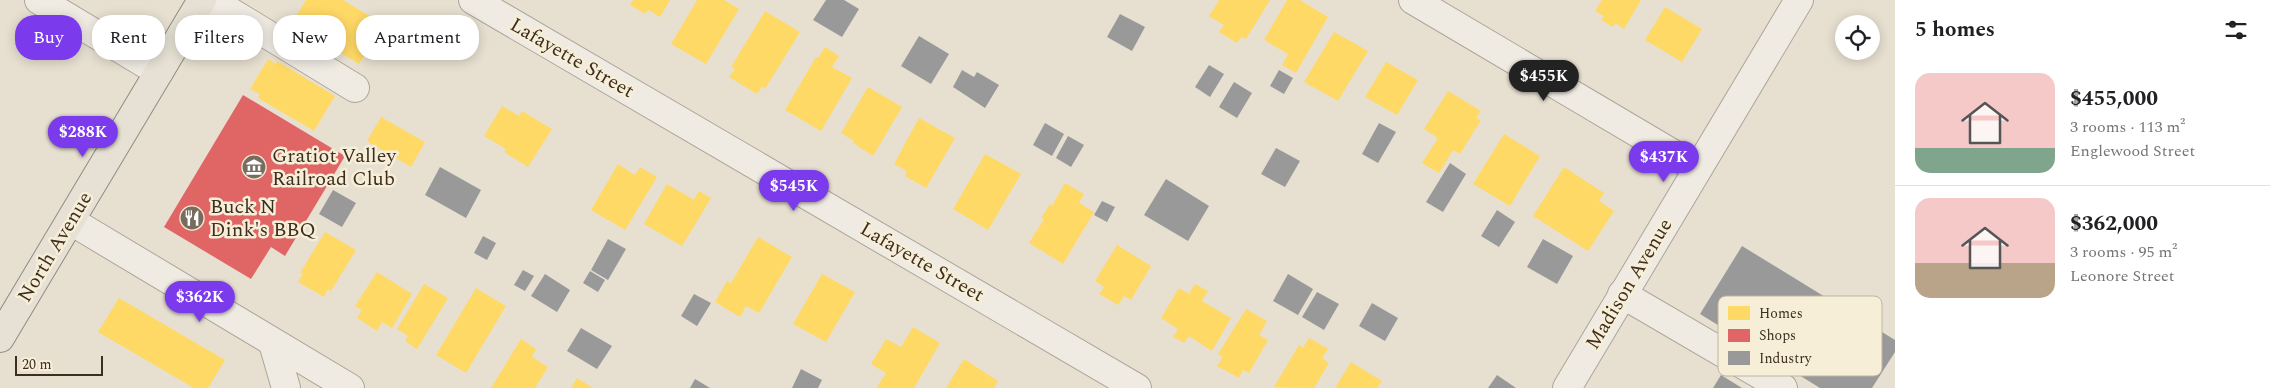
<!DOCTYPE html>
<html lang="en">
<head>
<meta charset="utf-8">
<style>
  body { margin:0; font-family:Spectral,serif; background:#f2f2f2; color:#202124; height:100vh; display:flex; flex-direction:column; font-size:19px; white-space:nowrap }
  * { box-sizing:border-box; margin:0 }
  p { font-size:16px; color:#757577 }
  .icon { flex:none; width:28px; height:28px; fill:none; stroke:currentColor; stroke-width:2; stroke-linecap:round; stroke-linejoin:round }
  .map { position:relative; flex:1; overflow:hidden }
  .sheet { display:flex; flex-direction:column; background:#fff; width:375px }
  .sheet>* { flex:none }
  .guide { position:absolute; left:15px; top:15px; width:475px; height:45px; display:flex; gap:10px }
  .controls { position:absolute; left:1835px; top:15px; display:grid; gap:10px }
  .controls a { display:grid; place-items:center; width:45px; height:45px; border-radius:50%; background:#fff; box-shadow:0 2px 12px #0003; font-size:25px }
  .scale { position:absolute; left:15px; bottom:12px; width:88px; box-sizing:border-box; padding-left:5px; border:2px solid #3d2e20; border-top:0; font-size:14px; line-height:18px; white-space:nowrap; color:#3d2e20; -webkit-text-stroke:4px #f7eed8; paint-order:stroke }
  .price { position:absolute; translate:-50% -42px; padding:0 11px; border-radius:18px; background:#7c3aed; color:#fff; font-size:16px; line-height:32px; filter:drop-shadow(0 1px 2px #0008) }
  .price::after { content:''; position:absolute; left:50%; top:30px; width:15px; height:11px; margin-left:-8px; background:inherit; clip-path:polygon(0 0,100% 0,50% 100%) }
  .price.active { background:#222; color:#fff }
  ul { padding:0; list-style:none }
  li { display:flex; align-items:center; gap:15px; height:125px; padding:0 20px }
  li+li { border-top:1px solid #e0e0e0 }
  li span { display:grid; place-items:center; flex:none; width:140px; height:100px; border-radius:15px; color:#555 }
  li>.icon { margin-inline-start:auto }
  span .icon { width:60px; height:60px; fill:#fffc; stroke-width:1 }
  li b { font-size:21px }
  h2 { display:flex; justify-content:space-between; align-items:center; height:60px; padding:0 20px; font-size:21px }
  .chip { padding:0 18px; border-radius:20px; background:#fff; box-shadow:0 2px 12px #0003; font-size:18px; line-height:45px }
  .chip.active { background:#7c3aed; color:#fff }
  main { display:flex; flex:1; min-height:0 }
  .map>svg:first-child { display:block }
</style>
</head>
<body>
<main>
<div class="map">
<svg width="1895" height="388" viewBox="0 0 1895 388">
  <rect width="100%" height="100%" fill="#e7e0d1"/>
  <g fill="#ffd966">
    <path d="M 306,0 L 343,0 L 376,20 L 371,29 L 378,33 L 359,64 L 292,23 Z"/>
    <path d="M 633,0 L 670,0 L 660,17 L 648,10 L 645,14 L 630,5 Z"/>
    <path d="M 697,0 L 724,0 L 739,9 L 706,64 L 671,44 Z"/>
    <path d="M 1219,0 L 1270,0 L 1246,39 L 1241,37 L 1237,43 L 1219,32 L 1224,25 L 1209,16 Z"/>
    <path d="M 1287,0 L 1300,0 L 1328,17 L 1296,73 L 1282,65 L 1288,54 L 1264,40 Z"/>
    <path d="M 1602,0 L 1641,0 L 1624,29 L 1615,23 L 1613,27 L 1601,20 L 1604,16 L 1595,11 Z"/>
    <path d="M 1665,7 L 1702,29 L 1682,62 L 1645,40 Z"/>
    <path d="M 765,11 L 800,32 L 765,89 L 762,86 L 757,94 L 729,77 L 735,69 L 731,67 Z"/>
    <path d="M 1334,32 L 1368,51 L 1338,101 L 1304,82 Z"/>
    <path d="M 825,47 L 839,56 L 832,67 L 852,78 L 821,131 L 785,110 L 816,57 L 818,58 Z"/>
    <path d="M 268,59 L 276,64 L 277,61 L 335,96 L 314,131 L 258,98 L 260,94 L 250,89 Z"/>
    <path d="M 1386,62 L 1418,80 L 1397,115 L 1365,97 Z"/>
    <path d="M 868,87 L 902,107 L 873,156 L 853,143 L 854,141 L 841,133 Z"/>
    <path d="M 1448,91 L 1481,111 L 1476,118 L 1481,120 L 1460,154 L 1453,150 L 1439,173 L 1422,163 L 1438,138 L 1424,129 Z"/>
    <path d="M 502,106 L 519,116 L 522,111 L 552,129 L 528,167 L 504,152 L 506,149 L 484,136 Z"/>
    <path d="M 381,117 L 425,142 L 411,167 L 367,141 Z"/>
    <path d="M 919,118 L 955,138 L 926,188 L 905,176 L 907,171 L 894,164 Z"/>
    <path d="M 1504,134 L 1540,156 L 1510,206 L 1473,184 Z"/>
    <path d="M 985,154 L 1021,174 L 988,230 L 953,209 Z"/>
    <path d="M 618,164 L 635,175 L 640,167 L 657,177 L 625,230 L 591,210 Z"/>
    <path d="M 1564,167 L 1604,193 L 1599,201 L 1614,211 L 1588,251 L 1533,216 Z"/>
    <path d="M 1065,183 L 1084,194 L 1079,203 L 1094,212 L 1063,264 L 1029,243 L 1044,219 L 1041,218 L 1050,204 L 1052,206 Z"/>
    <path d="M 667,184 L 694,200 L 699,191 L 711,198 L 682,246 L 644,224 Z"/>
    <path d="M 325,232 L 356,250 L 331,291 L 328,289 L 324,297 L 298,282 L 303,274 L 300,273 Z"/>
    <path d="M 758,237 L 792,257 L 759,313 L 746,306 L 740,317 L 715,302 L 727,281 L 731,283 Z"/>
    <path d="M 1117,245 L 1151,266 L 1131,300 L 1124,296 L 1118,305 L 1099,294 L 1104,287 L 1095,281 Z"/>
    <path d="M 377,272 L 412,294 L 392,328 L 382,322 L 377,331 L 357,318 L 362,310 L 355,306 Z"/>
    <path d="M 822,274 L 855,292 L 826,342 L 793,324 Z"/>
    <path d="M 424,284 L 448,298 L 417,349 L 405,341 L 408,336 L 397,329 Z"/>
    <path d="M 1195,284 L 1208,291 L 1202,301 L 1231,318 L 1212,351 L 1189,336 L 1184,343 L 1173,337 L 1178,329 L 1161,318 L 1179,288 L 1189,294 Z"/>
    <path d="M 476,288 L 506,306 L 466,373 L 436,355 Z"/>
    <path d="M 119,298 L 225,360 L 208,388 L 194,388 L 98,332 Z"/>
    <path d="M 1246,309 L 1267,321 L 1259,335 L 1268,340 L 1249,373 L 1243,370 L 1239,378 L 1217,366 L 1223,357 L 1218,354 Z"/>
    <path d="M 913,327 L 940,343 L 914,388 L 879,388 L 877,387 L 886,373 L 871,364 L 886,339 L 901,347 Z"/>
    <path d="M 1309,338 L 1328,349 L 1322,358 L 1329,363 L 1314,388 L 1274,387 L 1299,345 L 1303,348 Z"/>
    <path d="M 521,339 L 536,349 L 532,357 L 548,367 L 535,388 L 491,388 Z"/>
    <path d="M 964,359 L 998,381 L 994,388 L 946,388 Z"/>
    <path d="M 1351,362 L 1382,381 L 1377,388 L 1335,388 Z"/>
    <path d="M 577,378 L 593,388 L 571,388 Z"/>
  </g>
  <path fill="#e06666" d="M 243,95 L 345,156 L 285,256 L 271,247 L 251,279 L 164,227 Z"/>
  <g fill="#999">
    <path d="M 826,0 L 844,0 L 859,9 L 842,37 L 813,20 Z"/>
    <path d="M 1120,14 L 1145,27 L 1132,51 L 1107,37 Z"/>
    <path d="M 919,36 L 949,54 L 931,84 L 901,66 Z"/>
    <path d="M 1209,65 L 1224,74 L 1210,97 L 1195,87 Z"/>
    <path d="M 962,70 L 974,77 L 977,72 L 999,85 L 985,108 L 953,87 Z"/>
    <path d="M 1279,70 L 1293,78 L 1284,94 L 1270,86 Z"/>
    <path d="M 1234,82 L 1252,93 L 1237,118 L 1219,107 Z"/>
    <path d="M 1045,123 L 1064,134 L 1052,156 L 1033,145 Z"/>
    <path d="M 1379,123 L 1396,132 L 1378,163 L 1362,154 Z"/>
    <path d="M 1068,136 L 1084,145 L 1071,167 L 1056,158 Z"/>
    <path d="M 1276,148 L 1300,161 L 1285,187 L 1261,174 Z"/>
    <path d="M 1450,163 L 1466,174 L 1443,212 L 1426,202 Z"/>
    <path d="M 440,167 L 481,190 L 466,218 L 425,195 Z"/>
    <path d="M 1166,179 L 1209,206 L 1188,241 L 1144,215 Z"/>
    <path d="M 333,190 L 356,203 L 342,227 L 319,214 Z"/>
    <path d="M 1102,201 L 1115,207 L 1107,222 L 1094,215 Z"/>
    <path d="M 1497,210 L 1515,222 L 1499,247 L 1481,236 Z"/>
    <path d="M 483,236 L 496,243 L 487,260 L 474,253 Z"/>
    <path d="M 608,239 L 626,249 L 608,280 L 591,270 Z"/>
    <path d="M 1543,239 L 1573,256 L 1557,284 L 1527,267 Z"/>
    <path d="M 1742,246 L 1895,340 L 1895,352 L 1872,388 L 1820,388 L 1700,314 Z"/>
    <path d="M 523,270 L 534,276 L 525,291 L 514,285 Z"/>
    <path d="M 590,271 L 605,280 L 598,292 L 583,283 Z"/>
    <path d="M 545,274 L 570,290 L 557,312 L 531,296 Z"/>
    <path d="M 1288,274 L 1313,289 L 1298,315 L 1273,301 Z"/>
    <path d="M 1317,292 L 1339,304 L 1324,330 L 1302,317 Z"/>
    <path d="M 694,294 L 711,303 L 697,326 L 681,316 Z"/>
    <path d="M 1372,303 L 1398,318 L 1385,341 L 1359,326 Z"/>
    <path d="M 581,328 L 612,346 L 597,369 L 567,351 Z"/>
    <path d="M 801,369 L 822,380 L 818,388 L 792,388 Z"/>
    <path d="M 1497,375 L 1516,388 L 1488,388 Z"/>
    <path d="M 1721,375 L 1742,388 L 1713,388 Z"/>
    <path d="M 695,379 L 710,388 L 690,388 Z"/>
  </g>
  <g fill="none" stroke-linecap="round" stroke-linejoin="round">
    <defs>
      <g id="minor">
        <path d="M 39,0 L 159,72"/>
        <path d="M 211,0 L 355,88"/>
        <path d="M 473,0 L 1137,388"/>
        <path d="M 1413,0 L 1697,168"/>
        <path d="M 71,221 L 350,388"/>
        <path d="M 1622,294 L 1783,388"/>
        <path d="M 273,343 L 286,388"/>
        <path d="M 1567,388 L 1799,0"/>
      </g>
      <path id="major" d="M 0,338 L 202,0"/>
    </defs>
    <use href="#minor" stroke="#ada599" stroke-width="30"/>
    <use href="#major" stroke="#928b80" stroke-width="30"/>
    <use href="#minor" stroke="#efebe3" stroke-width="28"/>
    <use href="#major" stroke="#e6e1d4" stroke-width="28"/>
  </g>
  <defs>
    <symbol id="museum-disc" viewBox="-11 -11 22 22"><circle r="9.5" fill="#786c5e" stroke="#f7eed8"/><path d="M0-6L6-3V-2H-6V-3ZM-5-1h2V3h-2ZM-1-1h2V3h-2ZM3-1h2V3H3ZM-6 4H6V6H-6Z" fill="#fff"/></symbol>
    <symbol id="restaurant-disc" viewBox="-11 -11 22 22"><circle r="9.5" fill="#786c5e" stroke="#f7eed8"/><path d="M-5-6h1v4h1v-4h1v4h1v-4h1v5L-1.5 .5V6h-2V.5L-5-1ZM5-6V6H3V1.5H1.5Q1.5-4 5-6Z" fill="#fff"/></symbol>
  </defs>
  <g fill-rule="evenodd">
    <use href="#museum-disc" x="240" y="153" width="28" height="28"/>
    <use href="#restaurant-disc" x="178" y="204" width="28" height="28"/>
  </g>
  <g text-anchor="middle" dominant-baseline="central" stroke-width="5" stroke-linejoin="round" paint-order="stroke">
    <g font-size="20" fill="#3d2e20" stroke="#f7eed8">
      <text transform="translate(572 58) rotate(30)">Lafayette Street</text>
      <text transform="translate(55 247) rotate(-59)">North Avenue</text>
      <text transform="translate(922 262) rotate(30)">Lafayette Street</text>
      <text transform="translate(1629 284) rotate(-59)">Madison Avenue</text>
    </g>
    <g font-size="20" fill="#3d2e20" stroke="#f7eed8" text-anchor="start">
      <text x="272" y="156">Gratiot Valley<tspan x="272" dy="23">Railroad Club</tspan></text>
      <text x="210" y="207">Buck N<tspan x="210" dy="23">Dink's BBQ</tspan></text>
    </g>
  </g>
  <rect x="1718" y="296" width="164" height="80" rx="8" fill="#f7eed8" stroke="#bfb4a1" stroke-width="1"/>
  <rect x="1728" y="306" width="22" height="14" fill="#ffd966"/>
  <rect x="1728" y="329" width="22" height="13" fill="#e06666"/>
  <rect x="1728" y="351" width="22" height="14" fill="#999"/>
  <g font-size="14" fill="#3d2e20">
    <text x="1759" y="318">Homes</text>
    <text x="1759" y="340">Shops</text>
    <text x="1759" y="363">Industry</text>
  </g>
</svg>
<div class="controls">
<a><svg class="icon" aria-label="locate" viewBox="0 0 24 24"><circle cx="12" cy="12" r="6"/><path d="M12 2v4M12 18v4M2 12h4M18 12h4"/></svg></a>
</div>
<div class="scale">20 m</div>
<b class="price active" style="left:1544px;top:102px">$455K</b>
<b class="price" style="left:83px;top:158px">$288K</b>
<b class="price" style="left:1664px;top:183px">$437K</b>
<b class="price" style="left:794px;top:212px">$545K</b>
<b class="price" style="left:200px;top:323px">$362K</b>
<div class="guide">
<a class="chip active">Buy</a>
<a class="chip">Rent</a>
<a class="chip">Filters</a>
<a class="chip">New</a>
<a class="chip">Apartment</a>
</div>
</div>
<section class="sheet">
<h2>5 homes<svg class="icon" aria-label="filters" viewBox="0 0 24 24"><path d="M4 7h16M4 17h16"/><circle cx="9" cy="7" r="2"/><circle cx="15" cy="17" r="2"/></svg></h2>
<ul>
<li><span style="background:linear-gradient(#f6c9c9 75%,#7fa58c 0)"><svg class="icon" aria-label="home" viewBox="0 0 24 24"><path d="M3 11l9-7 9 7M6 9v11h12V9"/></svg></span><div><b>$455,000</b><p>3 rooms · 113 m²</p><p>Englewood Street</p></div></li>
<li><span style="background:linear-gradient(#f6c9c9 65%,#b9a48a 0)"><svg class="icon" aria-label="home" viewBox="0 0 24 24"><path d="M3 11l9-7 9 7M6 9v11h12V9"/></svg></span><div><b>$362,000</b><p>3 rooms · 95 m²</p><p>Leonore Street</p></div></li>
</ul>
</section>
</main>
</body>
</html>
